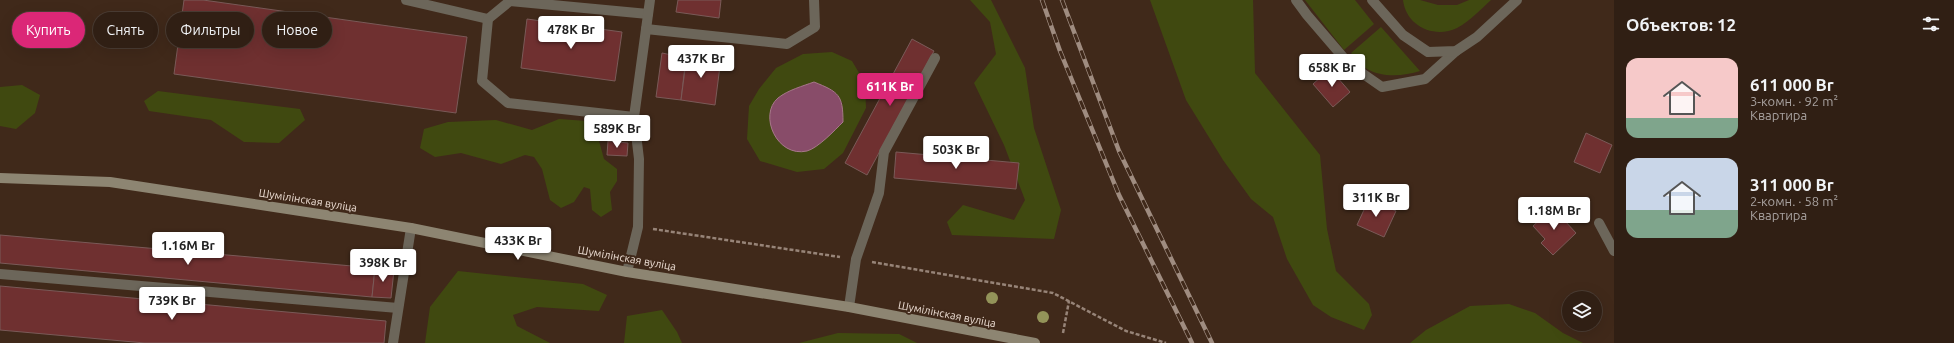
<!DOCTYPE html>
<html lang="ru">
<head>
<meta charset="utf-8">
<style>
  body { margin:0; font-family:Ubuntu,sans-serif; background:#3c2c22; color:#f1f3f6; height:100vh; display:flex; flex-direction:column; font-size:15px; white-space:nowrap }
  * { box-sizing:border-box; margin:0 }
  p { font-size:13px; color:#a8a2a0 }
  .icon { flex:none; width:22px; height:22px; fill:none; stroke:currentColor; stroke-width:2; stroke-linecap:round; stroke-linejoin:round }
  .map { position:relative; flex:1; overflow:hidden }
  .details { display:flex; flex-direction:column; background:#301f14; width:340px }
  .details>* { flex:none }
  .hud { position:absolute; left:12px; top:12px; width:380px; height:36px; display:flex; gap:8px }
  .controls { position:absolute; left:1562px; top:291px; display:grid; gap:8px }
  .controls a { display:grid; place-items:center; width:40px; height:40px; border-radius:50%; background:#301f14; box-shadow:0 4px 16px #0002,0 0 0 1px #4b3d34; font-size:20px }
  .price { position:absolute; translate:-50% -34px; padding:0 9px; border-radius:4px; background:#fff; color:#222; font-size:13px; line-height:26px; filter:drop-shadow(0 1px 2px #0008) }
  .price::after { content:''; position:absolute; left:50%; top:24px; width:12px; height:9px; margin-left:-6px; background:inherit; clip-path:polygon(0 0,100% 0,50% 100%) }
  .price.on { background:#db2777; color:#fff }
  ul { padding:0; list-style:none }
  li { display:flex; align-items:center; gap:12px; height:100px; padding:0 12px }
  li span { display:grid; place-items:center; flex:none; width:112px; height:80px; border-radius:12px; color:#555 }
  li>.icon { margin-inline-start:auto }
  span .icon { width:48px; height:48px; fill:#fffc; stroke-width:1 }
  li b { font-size:17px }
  h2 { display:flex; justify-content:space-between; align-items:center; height:48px; padding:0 12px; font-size:17px }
  .pill { padding:0 14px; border-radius:18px; background:#301f14; box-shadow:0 4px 16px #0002,0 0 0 1px #4b3d34; font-size:14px; line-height:36px }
  .pill.on { background:#db2777; color:#fff }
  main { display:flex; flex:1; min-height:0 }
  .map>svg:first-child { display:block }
</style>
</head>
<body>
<main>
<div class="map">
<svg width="1614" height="343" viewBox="0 0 1614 343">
  <rect width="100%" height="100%" fill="#40291a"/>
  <g fill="#404910" fill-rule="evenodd">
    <path d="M 970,0 L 991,0 L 1025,68 L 1034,128 L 1061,210 L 1054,239 L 952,235 L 947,222 L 963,205 L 1014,220 L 1025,200 L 1004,145 L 974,83 L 996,54 L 990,22 Z"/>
    <path d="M 1150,0 L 1253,0 L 1255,73 L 1320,155 L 1327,229 L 1336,271 L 1369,304 L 1372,315 L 1364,330 L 1331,317 L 1313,305 L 1287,259 L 1273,217 L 1251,199 L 1223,160 L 1186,100 Z"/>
    <path d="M 1305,0 L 1355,0 L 1374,24 L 1344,50 Z"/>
    <path d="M 1403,0 L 1420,0 L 1438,5 L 1457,5 L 1469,0 L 1491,0 C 1481,9 1470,21 1457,28 C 1434,39 1406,26 1403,0 Z"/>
    <path d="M 1381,27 L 1420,71 C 1404,76 1383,78 1367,69 C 1361,65 1356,58 1351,53 Z"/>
    <path d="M 832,52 L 852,61 L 865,83 L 866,108 L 843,153 L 824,169 L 797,172 L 760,161 L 747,139 L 749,106 L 759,89 L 776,68 L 803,54 ZM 814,82 L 834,91 L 843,104 L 771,108 C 781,93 797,87 814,82 Z"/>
    <path d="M 22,85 L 40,95 L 35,113 L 16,129 L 0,126 L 0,87 Z"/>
    <path d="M 158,91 L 300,109 L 305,120 L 279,143 L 244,142 L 211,120 L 149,111 L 144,101 Z"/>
    <path d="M 559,119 L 587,121 L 596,130 L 604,159 L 617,169 L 617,181 L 610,192 L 612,210 L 601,217 L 592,210 L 590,189 L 584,187 L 574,202 L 561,208 L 550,200 L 542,169 L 534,157 L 525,155 L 501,164 L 461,153 L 435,157 L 420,148 L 424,129 L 448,122 L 496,120 L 532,130 Z"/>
    <path d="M 458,271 L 583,284 L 607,295 L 599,311 L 537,307 L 513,315 L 517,326 L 550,343 L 425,343 L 430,307 Z"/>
    <path d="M 1509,304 L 1535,313 L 1563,333 L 1583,343 L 1410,343 L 1426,330 L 1470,306 Z"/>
    <path d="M 662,310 L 677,332 L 682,343 L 624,343 L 627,316 Z"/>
    <path d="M 838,333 L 899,334 L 917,343 L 799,343 Z"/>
  </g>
  <path fill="#884c69" stroke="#a67889" d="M 814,82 C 839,92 843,95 843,122 C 835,130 818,148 807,151 C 777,158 758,115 778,98 C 788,90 803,86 814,82 Z"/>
  <g fill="#6f3030" stroke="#7a5a58">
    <path d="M 184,0 L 203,0 L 467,37 L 456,113 L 174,74 Z"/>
    <path d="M 678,0 L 721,0 L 719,18 L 676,12 Z"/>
    <path d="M 527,19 L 622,32 L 615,81 L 521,68 Z"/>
    <path d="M 912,39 L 934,51 L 867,175 L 845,163 Z"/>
    <path d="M 662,53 L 677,56 L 676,65 L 685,66 L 681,100 L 656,97 Z"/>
    <path d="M 687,54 L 721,58 L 715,105 L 681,100 Z"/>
    <path d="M 1330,69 L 1350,92 L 1333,107 L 1313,84 Z"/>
    <path d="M 1586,133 L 1612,145 L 1600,173 L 1574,162 Z"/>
    <path d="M 608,141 L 628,143 L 627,156 L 607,155 Z"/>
    <path d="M 896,152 L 1019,163 L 1016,189 L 894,178 Z"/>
    <path d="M 1369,199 L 1396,211 L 1384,237 L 1357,225 Z"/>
    <path d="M 1553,208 L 1576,233 L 1553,255 L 1541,243 L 1545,239 L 1533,226 Z"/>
    <path d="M 0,235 L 375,268 L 372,297 L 0,263 Z"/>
    <path d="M 375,268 L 394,270 L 391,298 L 372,297 Z"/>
    <path d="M 0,286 L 386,321 L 384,343 L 145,343 L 0,330 Z"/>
  </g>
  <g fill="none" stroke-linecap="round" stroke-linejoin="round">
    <g stroke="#978478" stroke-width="2.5" stroke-dasharray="4 2" stroke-linecap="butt">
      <path d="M 653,229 L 840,257"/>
      <path d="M 872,262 L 1053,293 L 1126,331 L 1166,343"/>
      <path d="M 1063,333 L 1069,301"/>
    </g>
    <g stroke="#6c665a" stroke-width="10">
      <path d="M 406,0 L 488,19"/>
      <path d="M 1296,0 L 1307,15 L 1349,64 L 1382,87 L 1425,79 L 1456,51"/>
      <path d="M 1372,0 L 1403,35 L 1428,52 L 1456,51 L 1477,37 L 1517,0"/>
      <path d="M 646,29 L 787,44 L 815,27 L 814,0"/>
      <path d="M 634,117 L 508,103 L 482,81 L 488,19 L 510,1 L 648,14"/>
      <path d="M 1599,223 L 1614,251"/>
      <path d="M 627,272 L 638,227 L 639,159 L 634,117 L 650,0"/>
      <path d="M 0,274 L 398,308"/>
      <path d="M 849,307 L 856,259 L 879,193 L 884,152 L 935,58"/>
      <path d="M 393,343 L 411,228"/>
    </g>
    <path stroke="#8d8572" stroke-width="10" d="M 0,178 L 110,182 L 411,228 L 627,272 L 849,307 L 1035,343"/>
    <defs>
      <g id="rail">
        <path d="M 1042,0 L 1060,51 L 1119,195 L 1192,343"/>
        <path d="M 1062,0 L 1119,151 L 1212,343"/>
      </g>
    </defs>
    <use href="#rail" stroke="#9f8c80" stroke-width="4.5"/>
    <use href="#rail" stroke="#40291a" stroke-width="3" stroke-dasharray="9" stroke-linecap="butt"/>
  </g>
  <g fill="#939359">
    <circle cx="992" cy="298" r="6"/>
    <circle cx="1043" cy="317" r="6"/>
  </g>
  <g text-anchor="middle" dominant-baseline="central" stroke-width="4" stroke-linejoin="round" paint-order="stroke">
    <g font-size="11" fill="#ecddd3" stroke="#40291a">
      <text transform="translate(308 200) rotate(9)">Шумілінская вуліца</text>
      <text transform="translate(627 258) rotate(10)">Шумілінская вуліца</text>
      <text transform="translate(947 314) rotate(11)">Шумілінская вуліца</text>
    </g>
  </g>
</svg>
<div class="controls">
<a><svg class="icon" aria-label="layers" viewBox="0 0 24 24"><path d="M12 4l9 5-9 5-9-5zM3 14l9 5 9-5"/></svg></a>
</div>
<b class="price" style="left:571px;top:50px">478K Br</b>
<b class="price" style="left:701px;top:79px">437K Br</b>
<b class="price" style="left:1332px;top:88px">658K Br</b>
<b class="price on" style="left:890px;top:107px">611K Br</b>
<b class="price" style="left:617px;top:149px">589K Br</b>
<b class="price" style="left:956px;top:170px">503K Br</b>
<b class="price" style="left:1376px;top:218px">311K Br</b>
<b class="price" style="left:1554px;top:231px">1.18M Br</b>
<b class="price" style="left:518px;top:261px">433K Br</b>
<b class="price" style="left:188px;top:266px">1.16M Br</b>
<b class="price" style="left:383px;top:283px">398K Br</b>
<b class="price" style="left:172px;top:321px">739K Br</b>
<div class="hud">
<a class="pill on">Купить</a>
<a class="pill">Снять</a>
<a class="pill">Фильтры</a>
<a class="pill">Новое</a>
</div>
</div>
<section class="details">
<h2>Объектов: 12<svg class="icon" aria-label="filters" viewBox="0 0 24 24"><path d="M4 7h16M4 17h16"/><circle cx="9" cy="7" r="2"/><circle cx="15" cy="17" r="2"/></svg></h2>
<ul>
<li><span style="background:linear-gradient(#f6c9c9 75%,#7fa58c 0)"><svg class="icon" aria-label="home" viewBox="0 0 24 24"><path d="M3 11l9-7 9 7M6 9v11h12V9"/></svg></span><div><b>611 000 Br</b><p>3-комн. · 92 m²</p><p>Квартира</p></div></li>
<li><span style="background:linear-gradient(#c9d6e8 65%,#7fa58c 0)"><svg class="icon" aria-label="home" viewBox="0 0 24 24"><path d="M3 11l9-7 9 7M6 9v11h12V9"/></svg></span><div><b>311 000 Br</b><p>2-комн. · 58 m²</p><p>Квартира</p></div></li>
</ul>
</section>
</main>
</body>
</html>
